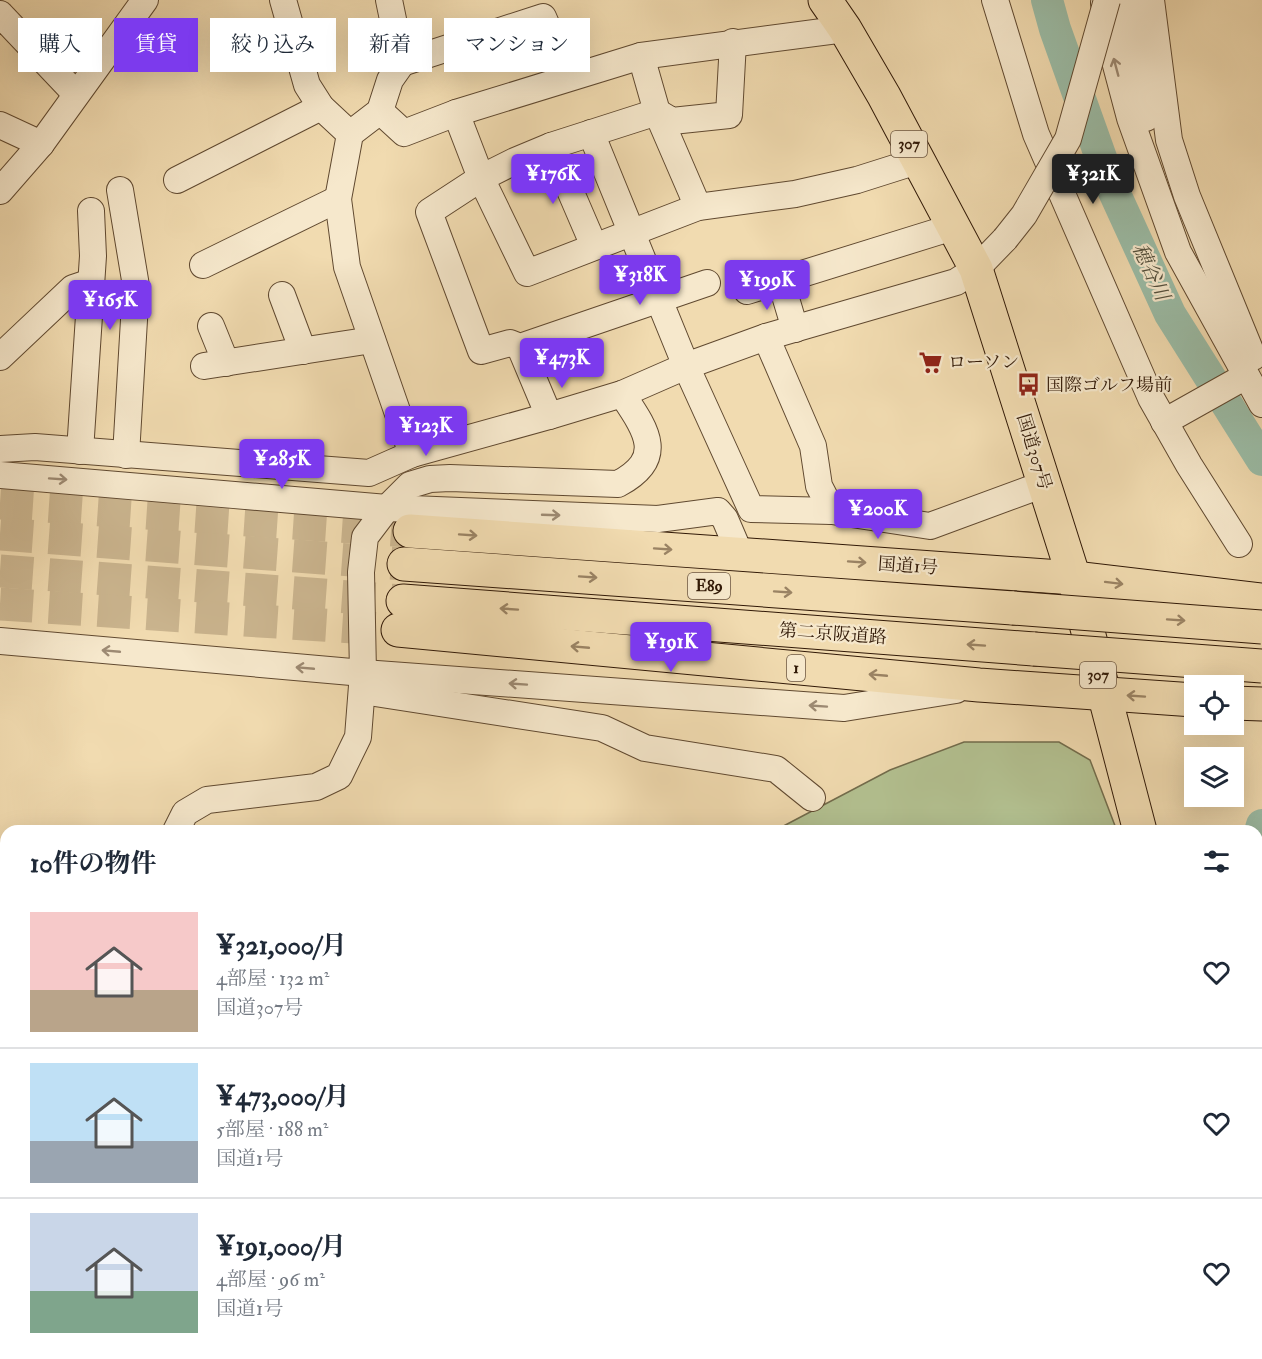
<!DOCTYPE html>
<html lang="ja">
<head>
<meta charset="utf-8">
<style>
  body { margin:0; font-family:"IM FELL Double Pica","Noto Serif JP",serif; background:#f2f2f3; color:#1f2937; height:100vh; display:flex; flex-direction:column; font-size:22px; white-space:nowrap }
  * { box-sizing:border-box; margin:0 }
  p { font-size:20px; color:#747a83 }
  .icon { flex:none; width:33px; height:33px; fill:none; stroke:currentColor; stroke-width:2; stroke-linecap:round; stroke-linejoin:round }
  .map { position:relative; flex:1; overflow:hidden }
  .sheet { position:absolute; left:0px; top:825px; width:1263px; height:534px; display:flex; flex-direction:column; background:#fff; border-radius:18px 18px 0 0; box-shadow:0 6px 24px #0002 }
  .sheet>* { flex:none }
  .top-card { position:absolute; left:18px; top:18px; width:600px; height:54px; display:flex; gap:12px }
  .tools { position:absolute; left:1184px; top:675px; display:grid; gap:12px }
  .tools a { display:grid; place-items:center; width:60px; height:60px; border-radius:0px; background:#fff; box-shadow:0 6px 24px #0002; font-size:30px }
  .price { position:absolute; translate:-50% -51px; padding:0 14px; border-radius:6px; background:#7c3aed; color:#fff; font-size:20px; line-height:39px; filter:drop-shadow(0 2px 3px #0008) }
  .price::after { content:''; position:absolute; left:50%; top:36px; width:18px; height:14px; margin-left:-9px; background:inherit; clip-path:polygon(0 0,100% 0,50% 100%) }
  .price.current { background:#222; color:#fff }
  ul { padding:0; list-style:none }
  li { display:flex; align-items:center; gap:18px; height:150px; padding:0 30px }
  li+li { border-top:2px solid #e0e1e3 }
  li span { display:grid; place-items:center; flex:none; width:168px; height:120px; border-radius:0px; color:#555 }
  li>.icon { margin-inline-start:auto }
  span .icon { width:72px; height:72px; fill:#fffc; stroke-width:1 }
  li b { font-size:26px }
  h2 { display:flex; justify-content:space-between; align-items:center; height:72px; padding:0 30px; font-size:26px }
  .tag { padding:0 21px; border-radius:0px; background:#fff; box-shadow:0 6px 24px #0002; font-size:21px; line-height:54px }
  .tag.current { background:#7c3aed; color:#fff }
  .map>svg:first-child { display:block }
</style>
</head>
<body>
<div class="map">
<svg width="1262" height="1359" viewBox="0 0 1262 1359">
  <rect width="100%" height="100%" fill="#f1dbb0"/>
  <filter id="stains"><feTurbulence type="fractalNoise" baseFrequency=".00333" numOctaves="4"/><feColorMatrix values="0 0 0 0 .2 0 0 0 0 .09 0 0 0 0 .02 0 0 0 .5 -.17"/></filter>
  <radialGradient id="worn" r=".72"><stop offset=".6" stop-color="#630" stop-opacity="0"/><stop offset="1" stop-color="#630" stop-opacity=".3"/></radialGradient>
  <g fill="#b3c191" stroke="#726c4c" stroke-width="1.5">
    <path d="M 964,742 L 1059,742 L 1090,760 L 1117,831 L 774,831 L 890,770 Z"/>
    <path d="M 6,1142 L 6,1353 L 502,1353 L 496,1359 L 0,1359 L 0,1143 Z"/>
  </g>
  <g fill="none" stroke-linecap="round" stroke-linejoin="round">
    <g stroke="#9bbca6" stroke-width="32">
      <path d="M 1047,0 L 1055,29 L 1110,183 L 1170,314 L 1262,460"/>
      <path d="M 1257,842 L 1262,825"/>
      <path d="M 1257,1127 L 1262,1140"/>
    </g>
    <g stroke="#cab48e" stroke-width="33" stroke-dasharray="33 16" stroke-linecap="butt">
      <path d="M 0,503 L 410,531"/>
      <path d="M 0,534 L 404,564"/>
      <path d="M 0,571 L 403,601"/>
      <path d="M 0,604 L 398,630"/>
    </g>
    <defs>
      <g id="minor">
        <path d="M 283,0 L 307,85 L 321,107 L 350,134"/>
        <path d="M 389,0 L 402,63 L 390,80 L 380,111 L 350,134 L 338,199 L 347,267 L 412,454"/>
        <path d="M 995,0 L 1036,134 L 1151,398 L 1189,465 L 1239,544"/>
        <path d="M 1126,0 L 1146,118"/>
        <path d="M 1151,0 L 1169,140 L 1187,196 L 1253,357"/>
        <path d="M 1104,3 L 1113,54 L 1130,118 L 1178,252 L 1262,404"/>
        <path d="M 0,14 L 76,94"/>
        <path d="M 641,56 L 657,112 L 698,207"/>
        <path d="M 402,63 L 543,17 L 569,77"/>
        <path d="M 380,111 L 404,133 L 456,113 L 641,56 L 845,29"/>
        <path d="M 456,113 L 481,178 L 527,273 L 698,207 L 795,194 L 857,180 L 917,161"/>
        <path d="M 0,125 L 41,144"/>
        <path d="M 591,133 L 686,366 L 751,509 L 832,511 L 930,526 L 1044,484"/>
        <path d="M 551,146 L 594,246"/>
        <path d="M 177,180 L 321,107"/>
        <path d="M 120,190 L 136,286 L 126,455"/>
        <path d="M 0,191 L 41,144 L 145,0"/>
        <path d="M 203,265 L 338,199"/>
        <path d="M 781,282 L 795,329"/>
        <path d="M 707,283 L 520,347 L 510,343 L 481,351 L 429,212 L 481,178 L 515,161 L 551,146 L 657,112 L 672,121 L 729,115 L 733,42"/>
        <path d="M 747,291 L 953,227"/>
        <path d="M 282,295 L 303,351"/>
        <path d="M 211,326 L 226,363"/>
        <path d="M 766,337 L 813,446 L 819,486 L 832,511"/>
        <path d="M 520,347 L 549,416 L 622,394 L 686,366 L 766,337 L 956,282 L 976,269 L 1005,239"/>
        <path d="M 0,357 L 73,288 L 91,282"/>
        <path d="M 204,366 L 372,340"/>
        <path d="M 1164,422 L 1246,376"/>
        <path d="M 0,449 L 35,447 L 369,473 L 412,454 L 549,416"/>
        <path d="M 80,451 L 93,256 L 91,211"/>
        <path d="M 0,475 L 387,508 L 658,519 L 718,511 L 725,519 L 740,554"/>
        <path d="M 0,641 L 363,673 L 844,708 L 956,690"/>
        <path d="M 362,691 L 602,728 L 645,748 L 776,769 L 812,798"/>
        <path d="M 176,831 L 185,813 L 207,800 L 316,787 L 339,776 L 358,737 L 363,673 L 361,572 L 365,537 L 387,508 L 410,485 L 430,479 L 450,478 L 618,484 C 667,458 646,430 622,394"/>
        <path d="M 0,910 L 6,914"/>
        <path d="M 850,1359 L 856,1353"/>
        <path d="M 988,1359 L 989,1353"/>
      </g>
      <g id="highway">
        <path d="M 825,0 L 845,29 L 884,96 L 976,269 L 1074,578 L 1140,831"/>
        <path d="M 410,531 L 1074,578 L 1262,600"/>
        <path d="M 404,564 L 1013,608"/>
        <path d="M 403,601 L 1034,649"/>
        <path d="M 398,630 L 979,685 L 1194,700"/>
        <path d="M 1233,703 L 1262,704"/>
        <path d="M 1257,1237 L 1262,1255"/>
      </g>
    </defs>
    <use href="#minor" stroke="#604930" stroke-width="28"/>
    <use href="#highway" stroke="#301806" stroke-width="35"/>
    <use href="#minor" stroke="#f6e8cc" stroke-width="26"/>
    <use href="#highway" stroke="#f1dbb0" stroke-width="33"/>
    <defs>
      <path id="minor-bridge" d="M 1005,239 L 1024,215 L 1068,139 L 1107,0"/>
      <g id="highway-bridge">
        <path d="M 1013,608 L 1262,627"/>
        <path d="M 1034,649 L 1262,666"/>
      </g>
    </defs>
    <use href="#minor-bridge" stroke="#604930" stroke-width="28" stroke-linecap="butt"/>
    <use href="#highway-bridge" stroke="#301806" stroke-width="35" stroke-linecap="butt"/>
    <use href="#minor-bridge" stroke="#f6e8cc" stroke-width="26"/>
    <use href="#highway-bridge" stroke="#f1dbb0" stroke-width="33"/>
  </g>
  <defs><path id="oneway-shaft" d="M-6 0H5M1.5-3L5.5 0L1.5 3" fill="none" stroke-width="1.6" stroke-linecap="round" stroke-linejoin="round" transform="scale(1.5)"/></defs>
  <g stroke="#9d8a73">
    <use href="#oneway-shaft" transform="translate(1116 67) rotate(-105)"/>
    <use href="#oneway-shaft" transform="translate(58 479) rotate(4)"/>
    <use href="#oneway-shaft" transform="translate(551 515) rotate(2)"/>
    <use href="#oneway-shaft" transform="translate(111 651) rotate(-175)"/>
    <use href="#oneway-shaft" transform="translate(305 668) rotate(-175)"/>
    <use href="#oneway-shaft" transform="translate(518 684) rotate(-176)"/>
    <use href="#oneway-shaft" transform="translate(818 706) rotate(-176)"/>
  </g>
  <g stroke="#9a8364">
    <use href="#oneway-shaft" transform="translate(468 535) rotate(4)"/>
    <use href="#oneway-shaft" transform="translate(663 549) rotate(4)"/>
    <use href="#oneway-shaft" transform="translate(857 562) rotate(4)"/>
    <use href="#oneway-shaft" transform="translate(588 577) rotate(4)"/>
    <use href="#oneway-shaft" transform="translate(1114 583) rotate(7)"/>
    <use href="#oneway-shaft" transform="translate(783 592) rotate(4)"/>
    <use href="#oneway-shaft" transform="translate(509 609) rotate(-176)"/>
    <use href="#oneway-shaft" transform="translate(1176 620) rotate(4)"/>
    <use href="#oneway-shaft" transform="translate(976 645) rotate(-176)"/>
    <use href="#oneway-shaft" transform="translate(580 647) rotate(-175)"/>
    <use href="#oneway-shaft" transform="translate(878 675) rotate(-175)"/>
    <use href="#oneway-shaft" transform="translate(1136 696) rotate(-176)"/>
  </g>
  <defs>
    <symbol id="supermarket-bare" viewBox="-9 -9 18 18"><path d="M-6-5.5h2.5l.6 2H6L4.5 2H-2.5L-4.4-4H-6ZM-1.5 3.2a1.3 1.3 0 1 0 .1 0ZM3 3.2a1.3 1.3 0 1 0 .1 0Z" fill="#8f2418" stroke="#f6e8cc" stroke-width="2.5" paint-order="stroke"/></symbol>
    <symbol id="bus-bare" viewBox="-9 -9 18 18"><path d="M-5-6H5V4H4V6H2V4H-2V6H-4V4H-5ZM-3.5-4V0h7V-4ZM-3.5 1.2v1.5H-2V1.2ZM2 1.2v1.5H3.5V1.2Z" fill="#8f2418" stroke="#f6e8cc" stroke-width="2.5" paint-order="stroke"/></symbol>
  </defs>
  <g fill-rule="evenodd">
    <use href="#supermarket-bare" x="914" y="346" width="33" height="33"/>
    <use href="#bus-bare" x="1012" y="368" width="33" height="33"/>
  </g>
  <g text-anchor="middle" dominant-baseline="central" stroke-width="4.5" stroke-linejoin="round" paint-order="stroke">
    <g fill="#f6e8cc" stroke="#6b5641" stroke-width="1.5">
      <rect x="891" y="131" width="36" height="26" rx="4.5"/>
      <rect x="688" y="573" width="42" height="26" rx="4.5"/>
      <rect x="787" y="655" width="18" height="26" rx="4.5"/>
      <rect x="1080" y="662" width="36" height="26" rx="4.5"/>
    </g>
    <g font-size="16" font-weight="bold" fill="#301806">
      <text x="909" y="144">307</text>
      <text x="709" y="586">E89</text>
      <text x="796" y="668">1</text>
      <text x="1098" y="675">307</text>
    </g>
    <g font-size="18" fill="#301806" stroke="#f6e8cc" text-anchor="start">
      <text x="948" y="362">ローソン</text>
      <text x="1046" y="385">国際ゴルフ場前</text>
    </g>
    <g font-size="18" fill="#301806" stroke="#f6e8cc">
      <text transform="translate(1034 452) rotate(73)">国道307号</text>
      <text transform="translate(908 566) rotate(4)">国道1号</text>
      <text transform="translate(833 634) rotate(4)">第二京阪道路</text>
    </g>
    <g font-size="20" font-style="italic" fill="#55513e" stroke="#f6e8cc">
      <text transform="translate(1151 272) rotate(65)">穂谷川</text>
    </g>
  </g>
  <rect width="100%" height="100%" filter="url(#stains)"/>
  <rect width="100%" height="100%" fill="url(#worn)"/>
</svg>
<div class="tools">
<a><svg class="icon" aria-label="locate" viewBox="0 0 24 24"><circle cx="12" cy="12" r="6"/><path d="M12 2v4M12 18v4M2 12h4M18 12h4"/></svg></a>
<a><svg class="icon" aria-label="layers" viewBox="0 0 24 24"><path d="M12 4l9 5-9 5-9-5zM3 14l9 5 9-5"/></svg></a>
</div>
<b class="price" style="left:553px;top:205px">¥176K</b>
<b class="price current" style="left:1093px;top:205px">¥321K</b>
<b class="price" style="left:640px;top:306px">¥318K</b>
<b class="price" style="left:767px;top:311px">¥199K</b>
<b class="price" style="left:110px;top:331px">¥165K</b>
<b class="price" style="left:562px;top:389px">¥473K</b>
<b class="price" style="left:426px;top:457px">¥123K</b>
<b class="price" style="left:282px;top:490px">¥285K</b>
<b class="price" style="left:878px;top:540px">¥200K</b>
<b class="price" style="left:671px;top:673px">¥191K</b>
<div class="top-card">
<a class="tag">購入</a>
<a class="tag current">賃貸</a>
<a class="tag">絞り込み</a>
<a class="tag">新着</a>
<a class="tag">マンション</a>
</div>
<section class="sheet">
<h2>10件の物件<svg class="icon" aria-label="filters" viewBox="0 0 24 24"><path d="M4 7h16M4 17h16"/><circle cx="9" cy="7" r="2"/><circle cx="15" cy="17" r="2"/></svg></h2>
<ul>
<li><span style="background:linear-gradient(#f6c9c9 65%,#b9a48a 0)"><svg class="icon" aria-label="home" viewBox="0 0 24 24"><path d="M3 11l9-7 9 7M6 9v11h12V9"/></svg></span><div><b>¥321,000/月</b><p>4部屋 · 132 m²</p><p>国道307号</p></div><svg class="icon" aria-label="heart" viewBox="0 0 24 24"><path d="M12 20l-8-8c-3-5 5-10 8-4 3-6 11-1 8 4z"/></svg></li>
<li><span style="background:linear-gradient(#bfe0f5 65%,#9aa5b1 0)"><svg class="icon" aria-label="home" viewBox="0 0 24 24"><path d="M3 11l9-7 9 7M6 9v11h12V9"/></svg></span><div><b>¥473,000/月</b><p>5部屋 · 188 m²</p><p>国道1号</p></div><svg class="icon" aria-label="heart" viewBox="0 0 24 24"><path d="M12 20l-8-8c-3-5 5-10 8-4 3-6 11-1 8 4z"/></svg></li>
<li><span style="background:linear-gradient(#c9d6e8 65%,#7fa58c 0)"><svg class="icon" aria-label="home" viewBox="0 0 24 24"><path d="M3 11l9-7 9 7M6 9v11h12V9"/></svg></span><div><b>¥191,000/月</b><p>4部屋 · 96 m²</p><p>国道1号</p></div><svg class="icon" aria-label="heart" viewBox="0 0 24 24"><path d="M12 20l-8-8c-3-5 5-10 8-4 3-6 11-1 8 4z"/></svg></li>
</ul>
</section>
</div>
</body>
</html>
